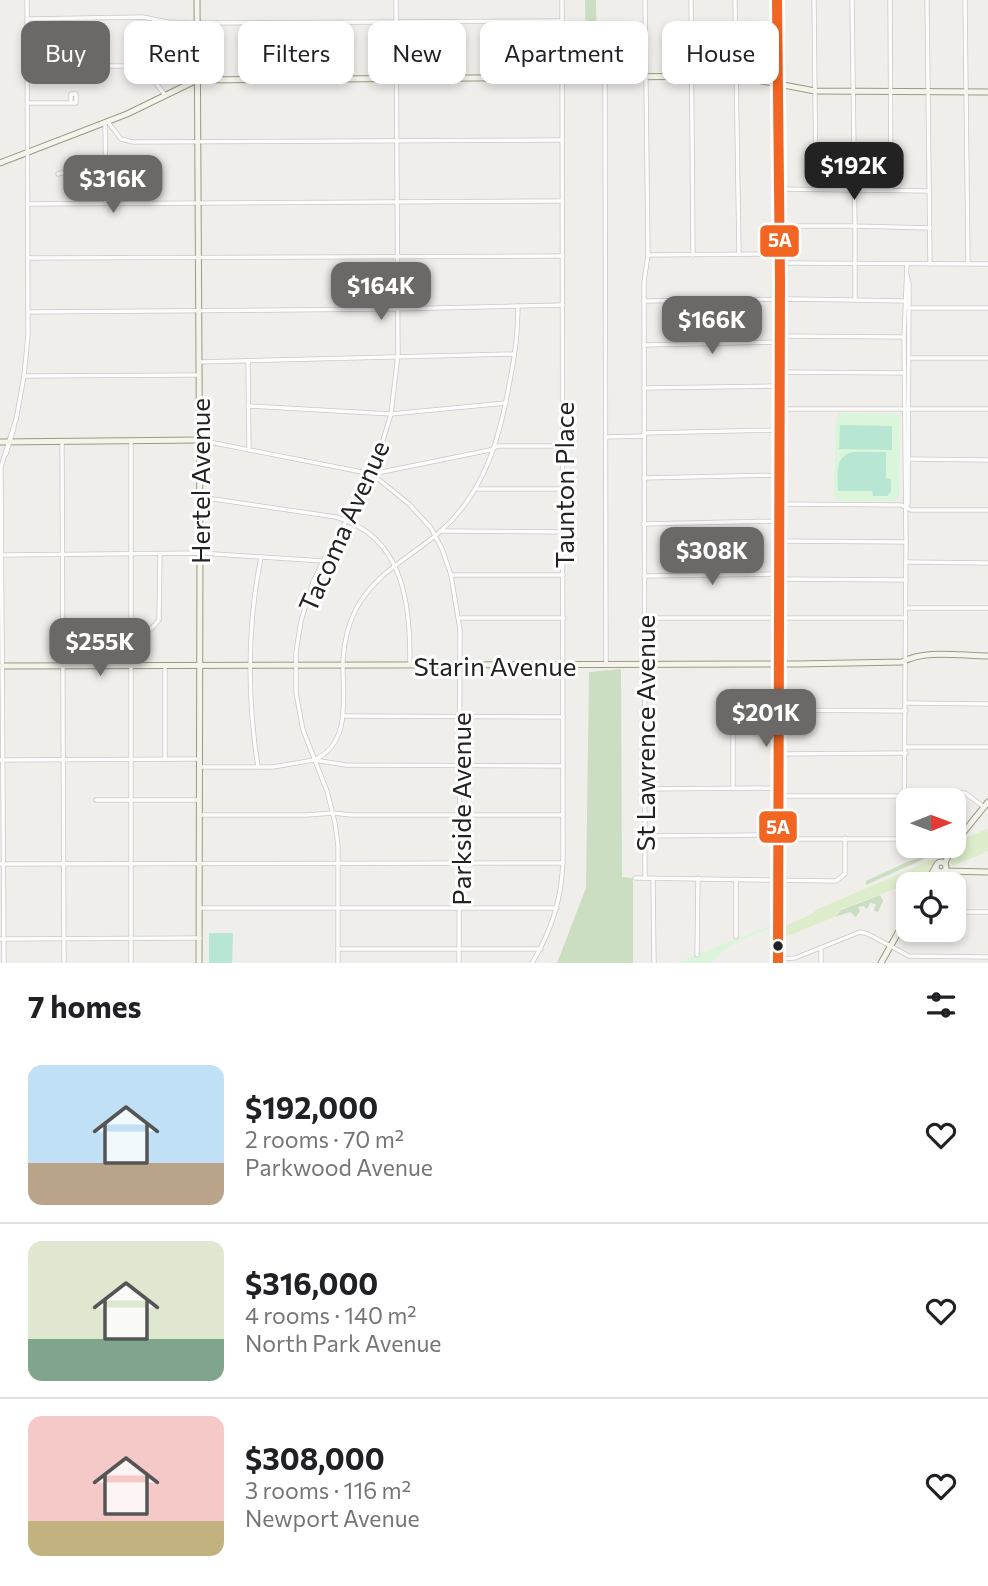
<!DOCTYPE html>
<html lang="en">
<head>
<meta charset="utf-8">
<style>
  body { margin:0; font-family:Commissioner,sans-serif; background:#f2f2f2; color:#202124; height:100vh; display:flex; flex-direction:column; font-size:26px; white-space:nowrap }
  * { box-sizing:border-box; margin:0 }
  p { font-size:23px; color:#757577 }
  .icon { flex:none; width:38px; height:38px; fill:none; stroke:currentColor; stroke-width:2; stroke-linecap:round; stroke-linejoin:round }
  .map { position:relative; height:963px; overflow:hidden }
  .details { display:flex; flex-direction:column; background:#fff; flex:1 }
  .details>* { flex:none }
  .banner { position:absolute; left:21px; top:21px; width:947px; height:63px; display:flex; gap:14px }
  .needle { width:46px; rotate:89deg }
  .tools { position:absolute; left:896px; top:788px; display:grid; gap:14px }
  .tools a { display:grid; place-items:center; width:70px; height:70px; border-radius:14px; background:#fff; box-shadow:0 4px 10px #0003; font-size:35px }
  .price { position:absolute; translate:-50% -60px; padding:0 16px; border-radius:14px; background:#6a6968; color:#fff; font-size:23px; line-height:46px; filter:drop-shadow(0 2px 4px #0008) }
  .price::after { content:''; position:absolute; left:50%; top:42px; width:21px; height:16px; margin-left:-10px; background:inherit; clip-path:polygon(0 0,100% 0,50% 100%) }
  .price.on { background:#222; color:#fff }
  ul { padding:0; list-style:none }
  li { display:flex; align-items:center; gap:21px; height:175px; padding:0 28px }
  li+li { border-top:2px solid #e0e0e0 }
  li span { display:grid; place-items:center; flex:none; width:196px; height:140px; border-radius:14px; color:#555 }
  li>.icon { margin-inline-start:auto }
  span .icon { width:84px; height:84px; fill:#fffc; stroke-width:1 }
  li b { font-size:30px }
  h2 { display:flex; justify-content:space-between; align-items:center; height:84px; padding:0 28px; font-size:30px }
  .tag { padding:0 24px; border-radius:14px; background:#fff; box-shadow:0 4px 10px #0003; font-size:24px; line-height:63px }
  .tag.on { background:#6a6968; color:#fff }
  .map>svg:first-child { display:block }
</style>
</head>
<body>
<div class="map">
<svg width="988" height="963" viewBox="0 0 988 963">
  <rect width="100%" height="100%" fill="#f0eeeb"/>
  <g fill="#ddeccb">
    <path d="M 988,829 L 988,851 L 953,866 L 948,859 L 965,838 Z"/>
    <path d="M 936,858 L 920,884 L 908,884 L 908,888 L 903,886 L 841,909 L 834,917 L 783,938 L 783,927 L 810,915 L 818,909 Z"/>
  </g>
  <g fill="#cbdec1">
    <path d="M 585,0 L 596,0 L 597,71 L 586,72 Z"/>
    <path d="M 621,669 L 622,877 L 633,878 L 633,963 L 557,963 L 586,888 L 589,672 Z"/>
    <path d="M 933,852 L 935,854 L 866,885 L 866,881 L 905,863 Z"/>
    <path d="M 880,895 L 883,901 L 878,912 L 874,911 L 876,904 L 870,903 L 867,909 L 863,906 L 858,907 L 860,911 L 856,917 L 850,912 L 835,917 L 841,910 Z"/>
  </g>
  <g fill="#daf5da">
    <path d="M 838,413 L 900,414 L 899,496 L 894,501 L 839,501 L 834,498 L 836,418 L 838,418 Z"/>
    <path d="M 774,924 L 773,927 C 752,936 724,943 712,963 L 676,963 Z"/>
  </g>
  <g fill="#b7e6d2">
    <path d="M 840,425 L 892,426 L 892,450 L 839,449 Z"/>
    <path d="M 853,452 L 886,452 L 886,478 L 891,479 L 891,492 L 887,496 L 873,496 L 872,491 L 838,491 C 838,475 834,456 853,452 Z"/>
    <path d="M 209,933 L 233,933 L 232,963 L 209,963 Z"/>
  </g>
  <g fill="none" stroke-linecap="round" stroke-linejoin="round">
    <defs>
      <g id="street">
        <path d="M 691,0 L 693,255"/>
        <path d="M 735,0 L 739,254"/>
        <path d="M 814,0 L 816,189"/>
        <path d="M 852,0 L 855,226 L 930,228"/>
        <path d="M 890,0 L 891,190"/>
        <path d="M 927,0 L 930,264"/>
        <path d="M 965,0 L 968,264"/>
        <path d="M 27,19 L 143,17 L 167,22 L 191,23 L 562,21"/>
        <path d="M 28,66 L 129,66 L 149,74 L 165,95"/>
        <path d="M 605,77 L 606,665"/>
        <path d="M 28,103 L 76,103 L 76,94 L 71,94 L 71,103"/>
        <path d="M 108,122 L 121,139 L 133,142 L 562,140"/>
        <path d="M 105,123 L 106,203"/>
        <path d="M 58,174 L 92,165 L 105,165"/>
        <path d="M 779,189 L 929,191"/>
        <path d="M 28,204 L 562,201"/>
        <path d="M 779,226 L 855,226 L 855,300"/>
        <path d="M 648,255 L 779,254"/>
        <path d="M 28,258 L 563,256"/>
        <path d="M 780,263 L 988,264"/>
        <path d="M 644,301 L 797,299 L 905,301 L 909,308 L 988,308"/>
        <path d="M 28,312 L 395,309 L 563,305"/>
        <path d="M 780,336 L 904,337"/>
        <path d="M 644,345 L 780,342"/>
        <path d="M 910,358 L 988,358"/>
        <path d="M 248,361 L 249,450"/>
        <path d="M 199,362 L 514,354"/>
        <path d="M 780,372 L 904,373"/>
        <path d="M 24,376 L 199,375"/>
        <path d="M 644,388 L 780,386"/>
        <path d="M 248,406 L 391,414 L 506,403"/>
        <path d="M 780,409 L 988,409"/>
        <path d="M 16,420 L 24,376 L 28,335 L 27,0"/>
        <path d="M 644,433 L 780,430"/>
        <path d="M 606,437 L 644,436"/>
        <path d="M 199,440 L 372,474 L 409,504 L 431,528 L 442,549 L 451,575 L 460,630 L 459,963"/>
        <path d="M 62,441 L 64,963"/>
        <path d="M 6,454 L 14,428"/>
        <path d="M 907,459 L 988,460"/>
        <path d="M 372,474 L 490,450 L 498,446 L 562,446"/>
        <path d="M 644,478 L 780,475"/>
        <path d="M 476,489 L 563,489"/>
        <path d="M 200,497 L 336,517 C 405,537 410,605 410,665"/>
        <path d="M 780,504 L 901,505 L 911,510 L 988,510"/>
        <path d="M 906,508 L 908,504 L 909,283 L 907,276"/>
        <path d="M 643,524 L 780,521"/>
        <path d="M 440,531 L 563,532"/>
        <path d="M 780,541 L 906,542"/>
        <path d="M 2,555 L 200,553 L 323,561"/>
        <path d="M 906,562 L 988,563"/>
        <path d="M 451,575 L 563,575"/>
        <path d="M 644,576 L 778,574"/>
        <path d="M 780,579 L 906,580"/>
        <path d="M 906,608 L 988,608"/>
        <path d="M 459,618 L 564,618"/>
        <path d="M 644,618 L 906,618"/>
        <path d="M 132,630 L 151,629 L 159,620 L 160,554"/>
        <path d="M 906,703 L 988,704"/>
        <path d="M 779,710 L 906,711"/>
        <path d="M 343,716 L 563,717"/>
        <path d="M 905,747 L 988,747"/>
        <path d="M 779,754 L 906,753"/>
        <path d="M 165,759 L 165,667"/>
        <path d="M 0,760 L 200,759"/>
        <path d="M 314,760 C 353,743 342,694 343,660 C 344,642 348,625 356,609 C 376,572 411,557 441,531 C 486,490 500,437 510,380 C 515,356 518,330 518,306"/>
        <path d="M 200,767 L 273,767 L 314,760 L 346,765 L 563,766"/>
        <path d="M 258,767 C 247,697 247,627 261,557"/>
        <path d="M 645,789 L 779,788"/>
        <path d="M 733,789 L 733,716 L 779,716"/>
        <path d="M 779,796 L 902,796 L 909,792 L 965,793 L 984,807"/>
        <path d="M 96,800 L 199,800"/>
        <path d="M 200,815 L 306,815 L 333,813 L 351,815 L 563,815"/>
        <path d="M 645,836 L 776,835 L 781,839 L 899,839 L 908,836"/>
        <path d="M 904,836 L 906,542 L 904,337 L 907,264"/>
        <path d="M 0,864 L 563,863"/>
        <path d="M 635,878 L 836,881 L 845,874 L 845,838"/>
        <path d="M 645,878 L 644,282 L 648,255 L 645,0"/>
        <path d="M 653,878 L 654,963"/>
        <path d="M 200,908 L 557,908"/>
        <path d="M 954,912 L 988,912"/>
        <path d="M 736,937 L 736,879"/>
        <path d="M 0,939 L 200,938"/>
        <path d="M 338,949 L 541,949"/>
        <path d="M 697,955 L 698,878"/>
        <path d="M 778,959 L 795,958 L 860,932 L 868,934 L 909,956 L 988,957"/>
        <path d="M 4,963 L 1,467 L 16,419"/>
        <path d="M 131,963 L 131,441"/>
        <path d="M 338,963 L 338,846 L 335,823 L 327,791 L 303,730 L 296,693 L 296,652 L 301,621 L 313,582 L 323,561 L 361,496 L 380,450 L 391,414 L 398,354 L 396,0"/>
        <path d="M 532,963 C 552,930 562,898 563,859 L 562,0"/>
        <path d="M 821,963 L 821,948"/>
      </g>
      <g id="secondary">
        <path d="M 197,0 L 200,547 L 199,963"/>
        <path d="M 777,0 L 780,280 L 778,963"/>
        <path d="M 0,163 L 127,114 L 197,80 L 736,76 L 815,91 L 988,92"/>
        <path d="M 0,442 L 199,440"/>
        <path d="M 0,666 L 797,664 L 902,662 C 925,649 961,656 988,656"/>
        <path d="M 954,844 L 988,802"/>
        <circle cx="941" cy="867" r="5"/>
        <path d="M 945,863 L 953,845"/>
        <path d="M 944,871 L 988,872"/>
        <path d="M 926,884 L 936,866"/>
        <path d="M 881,963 L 908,915"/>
      </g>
    </defs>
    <use href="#street" stroke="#c9c8c7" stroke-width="5"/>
    <use href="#secondary" stroke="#999a82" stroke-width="7"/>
    <use href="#street" stroke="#fdfcfc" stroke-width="3.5"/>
    <use href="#secondary" stroke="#f4f4ed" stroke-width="5"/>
    <defs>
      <path id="bus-1" d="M 777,0 L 780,280 L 778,963"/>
    </defs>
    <use href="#bus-1" stroke="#fff" stroke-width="16"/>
    <use href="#bus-1" stroke="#f26522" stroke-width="10"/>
  </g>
  <circle fill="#222" stroke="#fff" stroke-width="2.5" cx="778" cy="946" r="6"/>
  <g text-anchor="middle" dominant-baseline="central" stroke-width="6" stroke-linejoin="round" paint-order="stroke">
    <g font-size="26" fill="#222" stroke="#fff">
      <text transform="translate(199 481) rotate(-90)">Hertel Avenue</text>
      <text transform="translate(563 485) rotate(-90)">Taunton Place</text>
      <text transform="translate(343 526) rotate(-66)">Tacoma Avenue</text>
      <text x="495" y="665">Starin Avenue</text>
      <text transform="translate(644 733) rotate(-90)">St Lawrence Avenue</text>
      <text transform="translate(460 809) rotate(-90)">Parkside Avenue</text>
    </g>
  </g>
  <g stroke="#fff" stroke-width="2.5">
    <rect x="759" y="224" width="41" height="34" rx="7" fill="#f26522"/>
    <rect x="758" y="810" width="40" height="34" rx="7" fill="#f26522"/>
  </g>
  <g font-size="19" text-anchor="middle" font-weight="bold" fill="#fff">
    <text x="780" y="247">5A</text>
    <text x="778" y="834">5A</text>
  </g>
</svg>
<div class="tools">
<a><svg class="needle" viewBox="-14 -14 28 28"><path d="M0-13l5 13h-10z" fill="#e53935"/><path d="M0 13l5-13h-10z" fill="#757577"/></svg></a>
<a><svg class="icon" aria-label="locate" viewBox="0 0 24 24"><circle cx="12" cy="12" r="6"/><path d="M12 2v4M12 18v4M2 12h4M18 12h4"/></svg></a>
</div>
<b class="price on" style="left:854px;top:202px">$192K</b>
<b class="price" style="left:113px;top:215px">$316K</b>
<b class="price" style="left:381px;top:322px">$164K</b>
<b class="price" style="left:712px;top:356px">$166K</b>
<b class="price" style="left:712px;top:587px">$308K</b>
<b class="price" style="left:100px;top:678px">$255K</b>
<b class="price" style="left:766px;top:749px">$201K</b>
<div class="banner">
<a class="tag on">Buy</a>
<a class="tag">Rent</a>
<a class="tag">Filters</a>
<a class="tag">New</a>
<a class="tag">Apartment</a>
<a class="tag">House</a>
</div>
</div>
<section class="details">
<h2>7 homes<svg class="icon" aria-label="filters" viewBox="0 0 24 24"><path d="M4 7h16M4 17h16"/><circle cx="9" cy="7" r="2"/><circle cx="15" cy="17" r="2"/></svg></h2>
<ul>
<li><span style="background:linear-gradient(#bfe0f5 70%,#b9a48a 0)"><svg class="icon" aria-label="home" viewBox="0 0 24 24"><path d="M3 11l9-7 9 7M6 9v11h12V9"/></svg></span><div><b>$192,000</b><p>2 rooms · 70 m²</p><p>Parkwood Avenue</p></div><svg class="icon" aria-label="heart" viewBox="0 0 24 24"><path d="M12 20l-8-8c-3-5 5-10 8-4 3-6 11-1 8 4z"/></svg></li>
<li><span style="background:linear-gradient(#dfe7d0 70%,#7fa58c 0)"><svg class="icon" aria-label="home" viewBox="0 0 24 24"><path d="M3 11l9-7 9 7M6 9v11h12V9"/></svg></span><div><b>$316,000</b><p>4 rooms · 140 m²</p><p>North Park Avenue</p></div><svg class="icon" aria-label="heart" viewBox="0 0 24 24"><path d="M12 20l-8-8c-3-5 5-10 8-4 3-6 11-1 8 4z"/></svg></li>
<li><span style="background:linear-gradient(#f6c9c9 75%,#c2b280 0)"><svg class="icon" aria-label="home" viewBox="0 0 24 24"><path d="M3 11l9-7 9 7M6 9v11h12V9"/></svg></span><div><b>$308,000</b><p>3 rooms · 116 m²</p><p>Newport Avenue</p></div><svg class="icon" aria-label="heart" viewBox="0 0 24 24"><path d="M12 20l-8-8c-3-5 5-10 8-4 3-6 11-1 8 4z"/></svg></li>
</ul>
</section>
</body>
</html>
